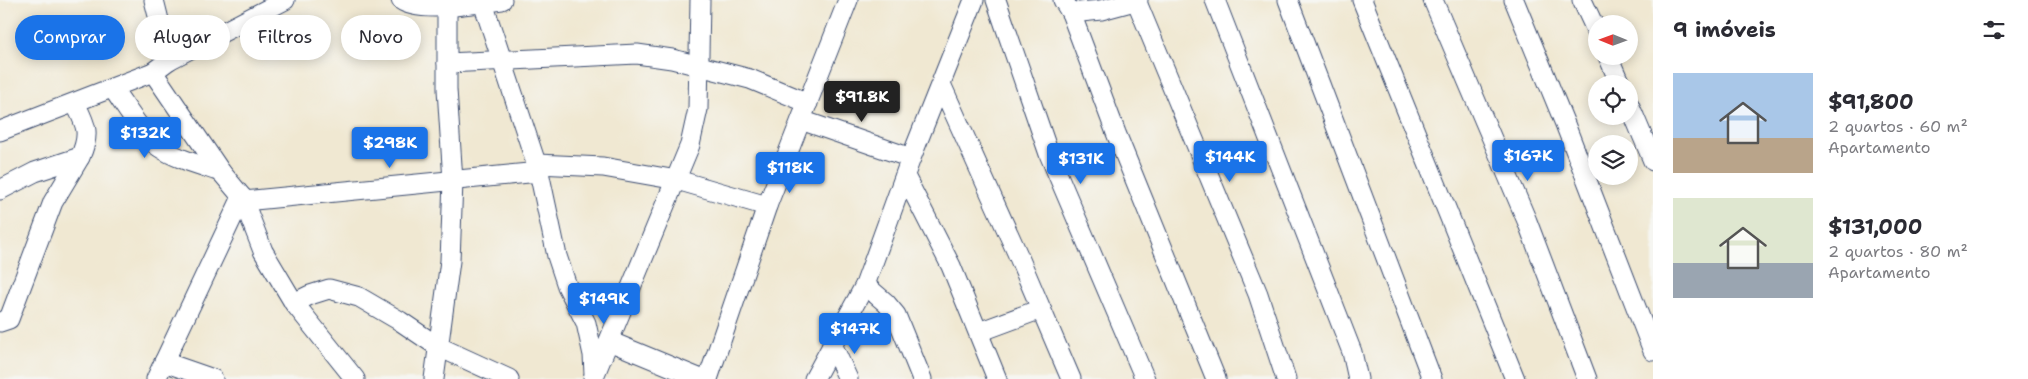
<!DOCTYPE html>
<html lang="pt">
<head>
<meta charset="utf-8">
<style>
  body { margin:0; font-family:"Shantell Sans",sans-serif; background:#f7f7f7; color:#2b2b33; height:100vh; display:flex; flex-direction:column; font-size:19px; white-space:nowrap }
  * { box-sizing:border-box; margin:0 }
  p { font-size:16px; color:#7c7c81 }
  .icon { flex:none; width:28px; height:28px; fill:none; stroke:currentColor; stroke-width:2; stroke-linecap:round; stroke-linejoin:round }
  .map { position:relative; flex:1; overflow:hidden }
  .side { display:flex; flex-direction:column; background:#fff; width:375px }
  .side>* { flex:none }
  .top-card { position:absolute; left:15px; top:15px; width:475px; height:45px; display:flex; gap:10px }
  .needle { width:32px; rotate:271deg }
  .tools { position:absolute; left:1588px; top:15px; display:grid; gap:10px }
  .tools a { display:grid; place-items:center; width:50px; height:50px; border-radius:50%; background:#fff; box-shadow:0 2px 12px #0003; font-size:25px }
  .price { position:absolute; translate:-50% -42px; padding:0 11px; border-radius:5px; background:#1a73e8; color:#fff; font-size:16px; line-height:32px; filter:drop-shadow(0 1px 2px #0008) }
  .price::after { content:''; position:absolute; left:50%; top:30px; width:15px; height:11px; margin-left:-8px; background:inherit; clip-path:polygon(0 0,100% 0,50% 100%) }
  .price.current { background:#222; color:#fff }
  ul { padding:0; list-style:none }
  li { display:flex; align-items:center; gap:15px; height:125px; padding:0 20px }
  li span { display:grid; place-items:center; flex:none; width:140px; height:100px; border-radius:0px; color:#555 }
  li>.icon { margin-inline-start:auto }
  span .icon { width:60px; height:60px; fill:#fffc; stroke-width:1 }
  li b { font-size:21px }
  h2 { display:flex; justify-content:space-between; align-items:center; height:60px; padding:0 20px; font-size:21px }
  .chip { padding:0 18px; border-radius:22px; background:#fff; box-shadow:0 2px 12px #0003; font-size:18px; line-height:45px }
  .chip.current { background:#1a73e8; color:#fff }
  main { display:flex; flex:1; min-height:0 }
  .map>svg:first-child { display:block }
</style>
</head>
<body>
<main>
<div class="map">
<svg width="1653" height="379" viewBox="0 0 1653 379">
  <rect width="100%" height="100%" fill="#f6f6f2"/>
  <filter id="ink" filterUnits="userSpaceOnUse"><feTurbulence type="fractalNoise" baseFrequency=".02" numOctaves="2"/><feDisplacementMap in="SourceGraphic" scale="10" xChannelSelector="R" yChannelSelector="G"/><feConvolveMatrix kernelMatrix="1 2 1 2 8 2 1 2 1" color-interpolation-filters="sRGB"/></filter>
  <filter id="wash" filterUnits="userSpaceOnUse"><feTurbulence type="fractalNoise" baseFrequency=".0096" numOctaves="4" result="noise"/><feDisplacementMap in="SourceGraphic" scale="20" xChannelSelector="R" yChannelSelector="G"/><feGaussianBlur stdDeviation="1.12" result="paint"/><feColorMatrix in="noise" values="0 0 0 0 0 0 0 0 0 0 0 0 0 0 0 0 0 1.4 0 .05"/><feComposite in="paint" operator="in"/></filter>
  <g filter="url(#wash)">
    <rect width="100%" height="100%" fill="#f0e8d2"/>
  </g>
  <g filter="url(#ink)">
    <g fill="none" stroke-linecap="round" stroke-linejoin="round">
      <defs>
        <g id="minor">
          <path d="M 154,0 L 169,60"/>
          <path d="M 401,0 C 420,14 477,3 502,0"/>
          <path d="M 996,0 L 1049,154 L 1145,379"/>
          <path d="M 1063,0 L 1071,13 L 1101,10 L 1138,0"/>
          <path d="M 1136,0 L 1258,294 L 1286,379"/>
          <path d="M 1215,0 L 1352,352 L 1358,379"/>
          <path d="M 1288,0 L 1432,379"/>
          <path d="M 1362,0 L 1515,379"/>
          <path d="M 1433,0 L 1527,221 L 1587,379"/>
          <path d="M 1514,0 L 1565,124 L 1653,351"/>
          <path d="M 1582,0 L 1596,30"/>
          <path d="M 483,3 L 539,172 L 557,256 L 567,286 L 586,323 L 593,355 L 594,374"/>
          <path d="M 1071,13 L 1116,133 L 1216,379"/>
          <path d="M 1608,56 L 1620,84"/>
          <path d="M 447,63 L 637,54 L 672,59 L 750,79 L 808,103"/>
          <path d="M 153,72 L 221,172 L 242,197 L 263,251 L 294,303 L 355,379"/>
          <path d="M 941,84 L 1018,255 L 1071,379"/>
          <path d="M 113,89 C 124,104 144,138 159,147 C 177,159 200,165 221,172"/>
          <path d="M 1629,104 L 1653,161"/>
          <path d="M 801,120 L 911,158"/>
          <path d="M 0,131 L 153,72 L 169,60 L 285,0"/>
          <path d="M 537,164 L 603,167 L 677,180 L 767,206"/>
          <path d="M 905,176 L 951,266 L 997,379"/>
          <path d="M 0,190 L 35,172 L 80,157 C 91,133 86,125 75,103"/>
          <path d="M 244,201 L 539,172"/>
          <path d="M 865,285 L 886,303 L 896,315 L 922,379"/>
          <path d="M 294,303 L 310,295 L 329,289 L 359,297 L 400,321 L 437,346 L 509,379"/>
          <path d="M 0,322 L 9,319 L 53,202 L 80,157"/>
          <path d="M 979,332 L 1041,309"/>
          <path d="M 609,341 L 701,379"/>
          <path d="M 832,344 L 848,379"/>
          <path d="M 164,362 L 213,379"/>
          <path d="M 156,379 L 242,197"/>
          <path d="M 434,379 L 450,261 L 453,181 L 447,89 L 447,0"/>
          <path d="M 593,379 L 690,145 L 698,109 L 700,0"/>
          <path d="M 708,379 L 767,206 L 848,0"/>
          <path d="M 814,379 L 865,285 L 911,158 L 974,0"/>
        </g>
      </defs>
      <use href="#minor" stroke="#3b4b6f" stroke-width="21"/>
      <use href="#minor" stroke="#fff" stroke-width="19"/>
    </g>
  </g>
</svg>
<div class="tools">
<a><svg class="needle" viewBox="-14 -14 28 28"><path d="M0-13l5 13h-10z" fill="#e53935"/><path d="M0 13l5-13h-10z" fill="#7c7c81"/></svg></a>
<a><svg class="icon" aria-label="locate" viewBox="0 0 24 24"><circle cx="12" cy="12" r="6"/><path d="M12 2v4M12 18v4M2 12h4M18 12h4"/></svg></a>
<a><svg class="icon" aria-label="layers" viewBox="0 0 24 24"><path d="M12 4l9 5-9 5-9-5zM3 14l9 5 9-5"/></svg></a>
</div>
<b class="price current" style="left:862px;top:123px">$91.8K</b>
<b class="price" style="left:145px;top:159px">$132K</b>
<b class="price" style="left:390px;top:169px">$298K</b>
<b class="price" style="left:1528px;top:182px">$167K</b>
<b class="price" style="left:1230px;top:183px">$144K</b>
<b class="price" style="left:1081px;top:185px">$131K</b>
<b class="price" style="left:790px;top:194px">$118K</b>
<b class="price" style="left:604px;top:325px">$149K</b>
<b class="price" style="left:855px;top:355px">$147K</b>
<div class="top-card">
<a class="chip current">Comprar</a>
<a class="chip">Alugar</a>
<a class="chip">Filtros</a>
<a class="chip">Novo</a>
</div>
</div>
<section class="side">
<h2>9 imóveis<svg class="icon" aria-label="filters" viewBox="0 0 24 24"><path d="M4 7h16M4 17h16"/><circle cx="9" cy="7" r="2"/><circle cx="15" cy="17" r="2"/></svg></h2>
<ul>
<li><span style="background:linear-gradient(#a9c7e8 65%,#b9a48a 0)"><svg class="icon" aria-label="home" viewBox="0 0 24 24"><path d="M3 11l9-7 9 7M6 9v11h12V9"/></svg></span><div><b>$91,800</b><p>2 quartos · 60 m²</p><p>Apartamento</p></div></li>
<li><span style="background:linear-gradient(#dfe7d0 65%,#9aa5b1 0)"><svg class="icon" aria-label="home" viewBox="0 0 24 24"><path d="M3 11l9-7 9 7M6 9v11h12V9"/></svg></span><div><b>$131,000</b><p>2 quartos · 80 m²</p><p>Apartamento</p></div></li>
</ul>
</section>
</main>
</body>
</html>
